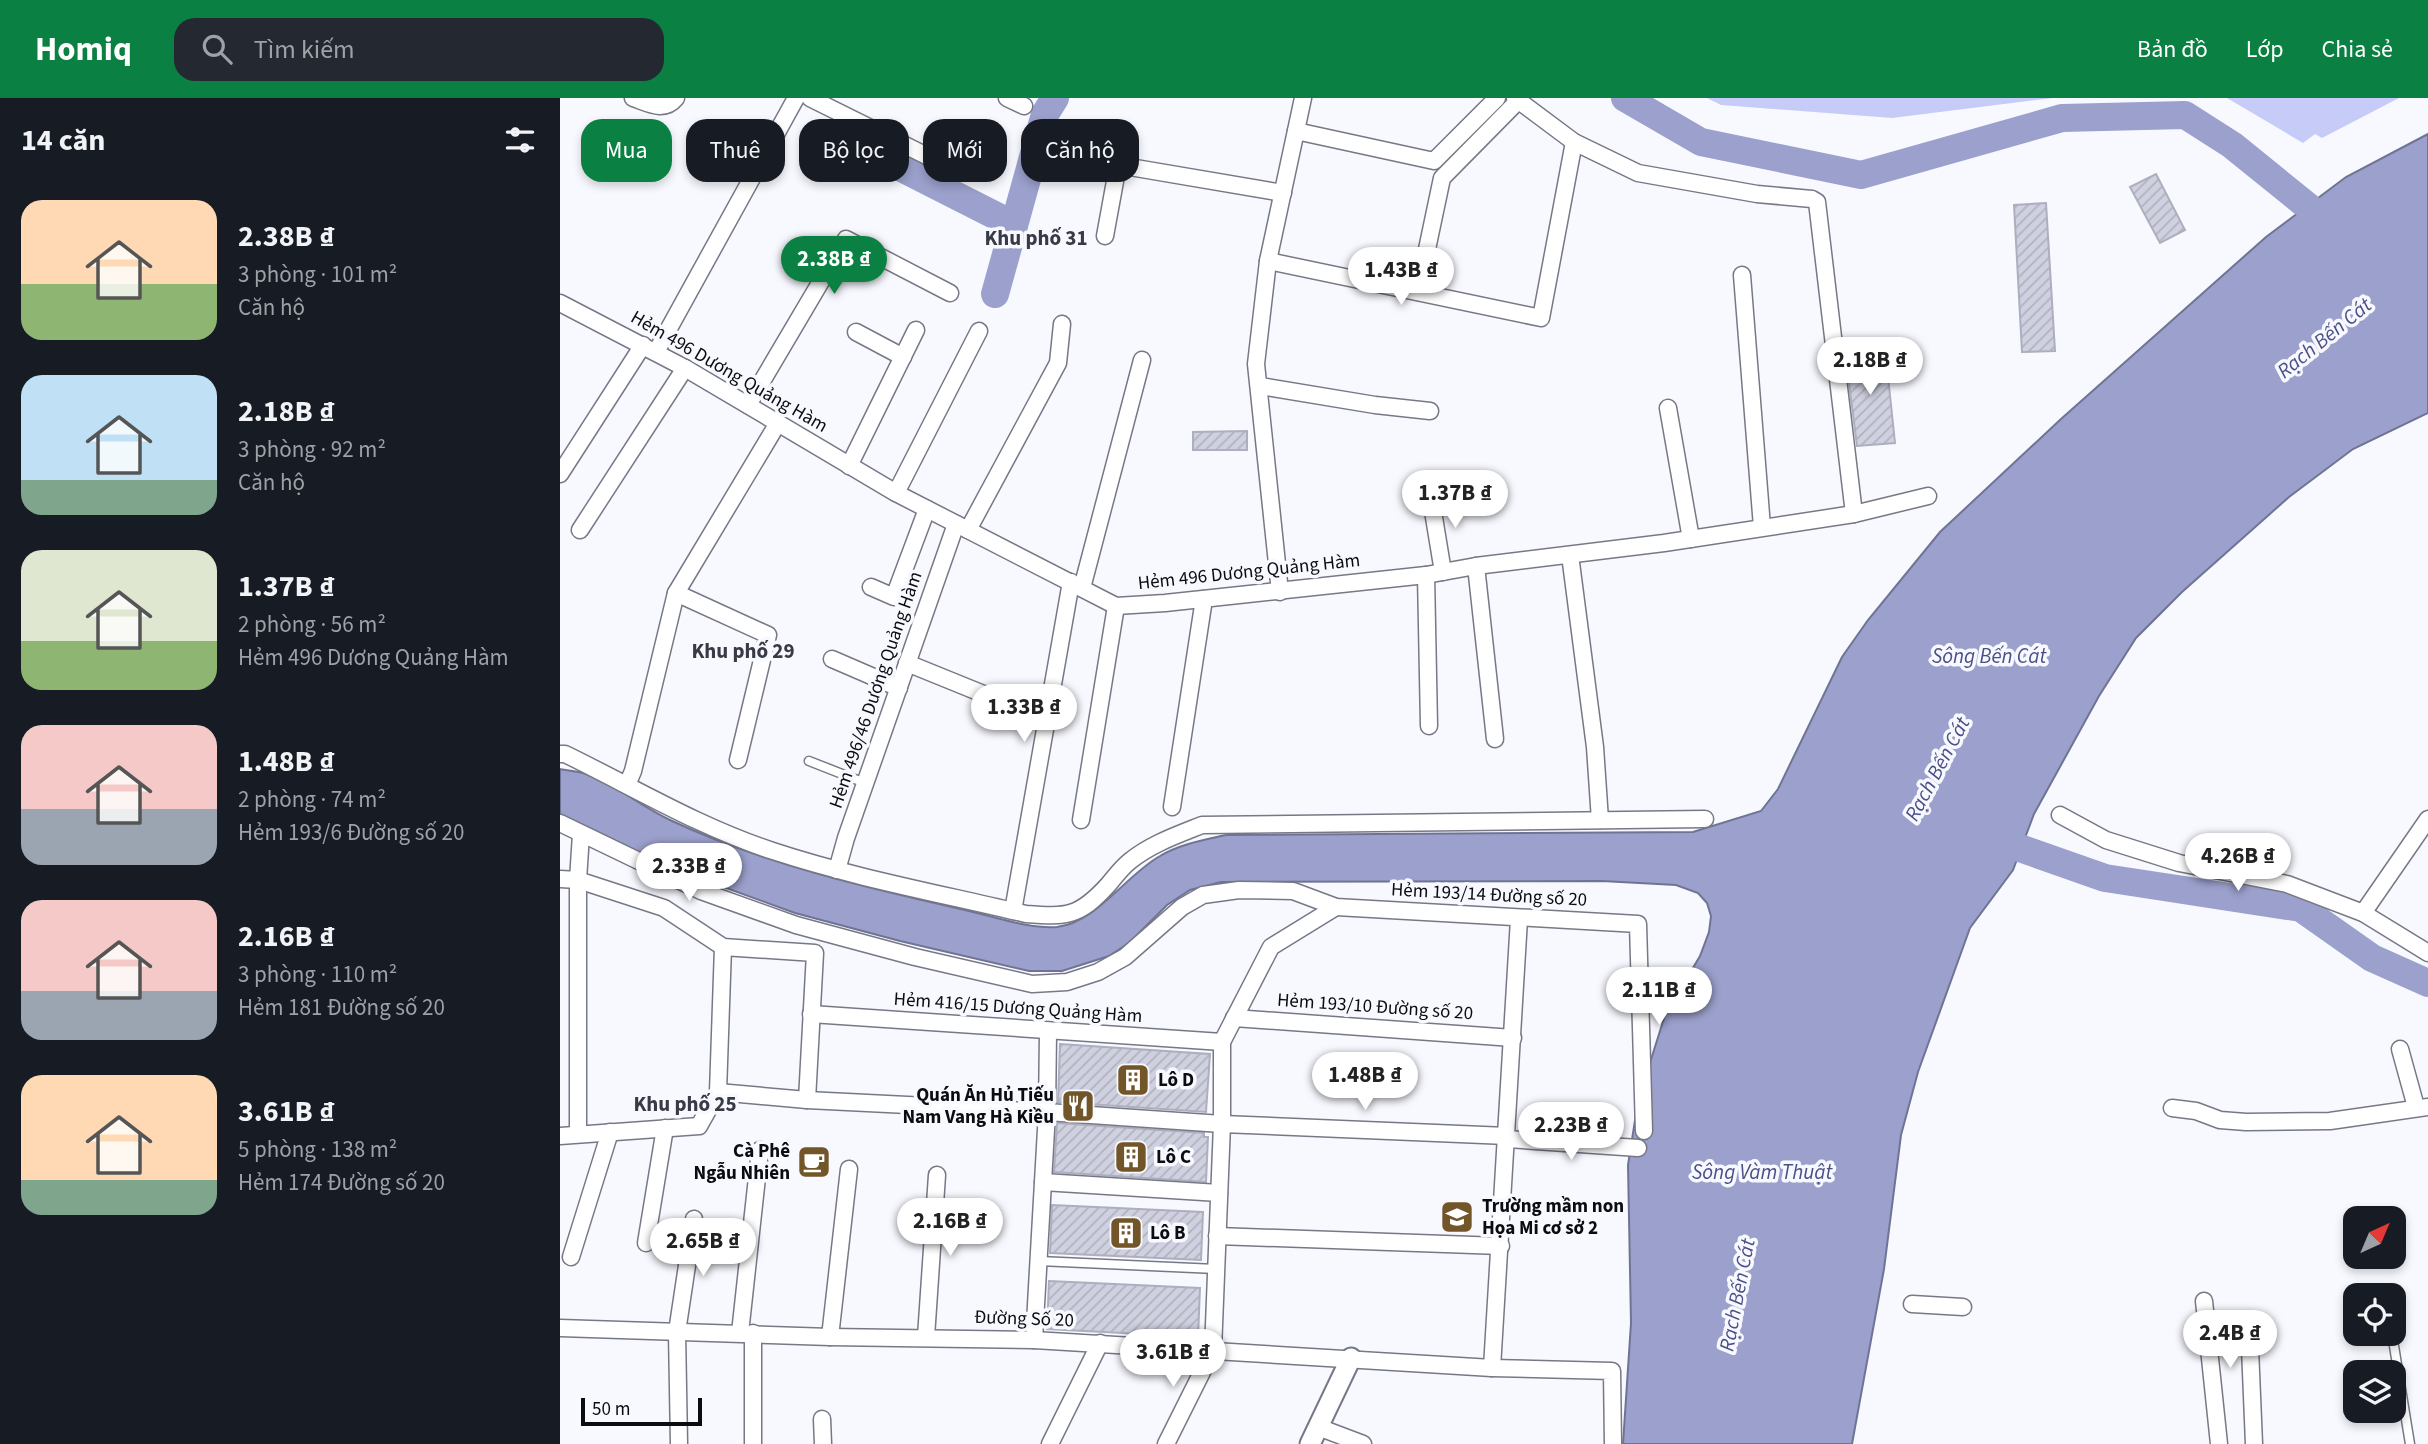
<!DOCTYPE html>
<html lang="vi">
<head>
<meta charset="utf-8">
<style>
  body { margin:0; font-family:"Source Sans 3",sans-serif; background:#242831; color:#f1f3f6; height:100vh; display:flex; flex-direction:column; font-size:26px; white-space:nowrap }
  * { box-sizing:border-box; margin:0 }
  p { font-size:23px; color:#9ea1a6 }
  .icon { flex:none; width:38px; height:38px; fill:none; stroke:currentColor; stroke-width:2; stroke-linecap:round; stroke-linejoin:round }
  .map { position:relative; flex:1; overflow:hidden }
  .drawer { display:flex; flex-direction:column; background:#171b24; width:560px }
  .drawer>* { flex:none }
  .banner { position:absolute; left:21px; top:21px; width:665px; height:63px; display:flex; gap:14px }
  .needle { width:46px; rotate:44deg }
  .controls { position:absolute; left:1783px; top:1108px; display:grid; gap:14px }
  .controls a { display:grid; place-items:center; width:63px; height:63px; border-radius:14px; background:#171b24; box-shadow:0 4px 10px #0003; font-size:35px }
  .scale { position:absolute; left:21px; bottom:18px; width:121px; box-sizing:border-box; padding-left:7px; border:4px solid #0b0c11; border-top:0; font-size:19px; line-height:24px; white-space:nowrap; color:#0b0c11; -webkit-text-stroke:5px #f8f9ff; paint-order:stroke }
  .price { position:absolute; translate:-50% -60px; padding:0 16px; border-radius:24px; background:#fff; color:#222; font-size:23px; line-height:46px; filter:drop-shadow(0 2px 4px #0008) }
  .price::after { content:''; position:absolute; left:50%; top:42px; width:21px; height:16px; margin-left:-10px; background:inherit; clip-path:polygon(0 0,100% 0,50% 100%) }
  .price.on { background:#0b8043; color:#fff }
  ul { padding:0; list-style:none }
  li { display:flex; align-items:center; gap:21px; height:175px; padding:0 21px }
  li span { display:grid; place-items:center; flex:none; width:196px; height:140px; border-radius:21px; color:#555 }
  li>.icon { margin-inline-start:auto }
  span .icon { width:84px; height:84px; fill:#fffc; stroke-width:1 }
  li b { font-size:30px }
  h2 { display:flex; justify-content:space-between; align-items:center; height:84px; padding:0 21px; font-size:30px }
  .pill { padding:0 24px; border-radius:21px; background:#171b24; box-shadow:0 4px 10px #0003; font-size:24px; line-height:63px }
  .pill.on { background:#0b8043; color:#fff }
  header { display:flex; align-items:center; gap:42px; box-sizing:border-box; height:98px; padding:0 35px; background:#0b8043; color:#fff }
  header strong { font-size:33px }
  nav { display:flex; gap:38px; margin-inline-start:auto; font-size:24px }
  .search { width:490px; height:63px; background:#242831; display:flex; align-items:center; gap:18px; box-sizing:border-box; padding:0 24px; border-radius:21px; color:#9ea1a6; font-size:26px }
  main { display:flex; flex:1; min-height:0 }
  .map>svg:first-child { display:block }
</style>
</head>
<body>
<header>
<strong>Homiq</strong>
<div class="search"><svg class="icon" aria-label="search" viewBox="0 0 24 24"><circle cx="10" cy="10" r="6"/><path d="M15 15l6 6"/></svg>Tìm kiếm</div>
<nav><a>Bản đồ</a><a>Lớp</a><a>Chia sẻ</a></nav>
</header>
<main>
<section class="drawer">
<h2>14 căn<svg class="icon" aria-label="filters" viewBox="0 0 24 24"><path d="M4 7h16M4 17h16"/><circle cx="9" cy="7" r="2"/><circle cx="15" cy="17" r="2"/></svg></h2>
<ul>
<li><span style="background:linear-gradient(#ffd9b3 60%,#8fb573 0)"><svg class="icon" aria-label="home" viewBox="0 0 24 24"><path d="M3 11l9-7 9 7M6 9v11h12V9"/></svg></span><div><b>2.38B ₫</b><p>3 phòng · 101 m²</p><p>Căn hộ</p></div></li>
<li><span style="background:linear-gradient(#bfe0f5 75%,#7fa58c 0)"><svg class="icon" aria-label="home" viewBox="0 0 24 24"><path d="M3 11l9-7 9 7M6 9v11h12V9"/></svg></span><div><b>2.18B ₫</b><p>3 phòng · 92 m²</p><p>Căn hộ</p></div></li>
<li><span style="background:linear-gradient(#dfe7d0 65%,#8fb573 0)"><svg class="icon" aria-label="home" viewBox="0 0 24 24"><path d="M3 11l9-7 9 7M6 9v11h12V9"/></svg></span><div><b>1.37B ₫</b><p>2 phòng · 56 m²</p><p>Hẻm 496 Dương Quảng Hàm</p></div></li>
<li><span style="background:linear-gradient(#f6c9c9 60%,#9aa5b1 0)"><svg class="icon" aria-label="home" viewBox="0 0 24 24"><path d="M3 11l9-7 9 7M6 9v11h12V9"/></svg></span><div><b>1.48B ₫</b><p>2 phòng · 74 m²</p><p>Hẻm 193/6 Đường số 20</p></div></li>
<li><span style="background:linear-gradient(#f6c9c9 65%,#9aa5b1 0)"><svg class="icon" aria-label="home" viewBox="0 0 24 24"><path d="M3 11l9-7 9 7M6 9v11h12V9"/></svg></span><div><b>2.16B ₫</b><p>3 phòng · 110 m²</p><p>Hẻm 181 Đường số 20</p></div></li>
<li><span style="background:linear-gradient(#ffd9b3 75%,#7fa58c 0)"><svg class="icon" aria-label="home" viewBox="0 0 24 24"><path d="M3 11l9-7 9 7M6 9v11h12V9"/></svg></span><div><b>3.61B ₫</b><p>5 phòng · 138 m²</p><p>Hẻm 174 Đường số 20</p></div></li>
</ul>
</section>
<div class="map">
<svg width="1868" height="1346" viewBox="0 0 1868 1346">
  <defs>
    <pattern id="building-hatch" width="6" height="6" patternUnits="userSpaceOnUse" patternTransform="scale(1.75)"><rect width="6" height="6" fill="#cfd1e0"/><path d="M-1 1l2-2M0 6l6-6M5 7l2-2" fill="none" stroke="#b0b2bf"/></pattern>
  </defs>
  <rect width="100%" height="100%" fill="#f8f9ff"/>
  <g fill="#c6ccf7">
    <path d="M 1147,0 L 1493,0 L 1332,20 L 1161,7 Z"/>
    <path d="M 1667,0 L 1839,0 L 1762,40 L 1755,36 L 1743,45 Z"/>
  </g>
  <path fill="#9ba0cc" stroke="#707494" stroke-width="2" d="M 1868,36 L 1868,315 L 1793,351 L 1729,399 L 1622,494 L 1576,540 L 1539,598 L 1474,716 L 1453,772 L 1410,830 L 1358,974 L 1341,1037 L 1324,1171 L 1292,1346 L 1063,1346 L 1071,1225 L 1068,1067 L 1078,1003 L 1105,917 L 1140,858 L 1149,834 L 1151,818 L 1147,805 L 1138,795 L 1116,787 L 1042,783 L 661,784 L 630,792 L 607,807 L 569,845 L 549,858 L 502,873 L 469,873 L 340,843 L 235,815 L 114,771 L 0,716 L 0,671 C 8,673 18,673 26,676 C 55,686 82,709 110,722 C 204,766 307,790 409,813 C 436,819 469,831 497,829 C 536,825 566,777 600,758 C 620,746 644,742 666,737 L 1133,734 L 1201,713 L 1218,691 L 1282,559 L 1308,522 L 1380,434 L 1501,321 L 1706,139 L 1786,79 Z"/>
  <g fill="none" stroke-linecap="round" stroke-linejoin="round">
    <g stroke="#9ba0cc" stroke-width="28">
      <path d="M 1065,0 L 1141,44 L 1301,77 L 1502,20 L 1625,17 L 1672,47 L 1777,132"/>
      <path d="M 316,57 L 454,127"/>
      <path d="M 435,196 L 485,16 L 495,0"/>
      <path d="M 1424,740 L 1454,748 L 1545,780 L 1741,810 L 1812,860 L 1868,885"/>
    </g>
  </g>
  <g fill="url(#building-hatch)" stroke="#adafbe" stroke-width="2">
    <path d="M 1596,76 L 1625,132 L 1600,145 L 1570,89 Z"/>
    <path d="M 1486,105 L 1495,253 L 1462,254 L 1454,107 Z"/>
    <path d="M 1325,250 L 1335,345 L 1297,348 L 1285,254 Z"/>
    <path d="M 687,333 L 687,352 L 633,352 L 633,334 Z"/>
    <path d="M 500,946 L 650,956 L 646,1014 L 498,1004 Z"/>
    <path d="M 497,1025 L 644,1035 L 644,1039 L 648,1039 L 646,1084 L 494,1074 Z"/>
    <path d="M 492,1107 L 643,1114 L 641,1162 L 490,1155 Z"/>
    <path d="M 489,1183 L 640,1190 L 638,1239 L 487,1231 Z"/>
  </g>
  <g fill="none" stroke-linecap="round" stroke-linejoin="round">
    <defs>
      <g id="service">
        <path d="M 249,663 L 305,685"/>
        <path d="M 479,1163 L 656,1171"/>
        <path d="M 1834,1248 L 1850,1346"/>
      </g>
      <g id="minor">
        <path d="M 73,0 C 88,5 104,15 116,0"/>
        <path d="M 250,0 L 387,68"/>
        <path d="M 447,0 L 464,8"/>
        <path d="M 955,0 L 1014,44 L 1078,75 L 1197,96 L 1252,101 L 1257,104 L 1294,416"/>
        <path d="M 736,33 L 874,63 L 937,0"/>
        <path d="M 545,138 L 558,67 L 723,95"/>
        <path d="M 708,163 L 981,220 L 1014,44"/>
        <path d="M 1182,177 L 1202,429"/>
        <path d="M 858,194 L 882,80 L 959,2"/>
        <path d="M 0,205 L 125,270 L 336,395 L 556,508 L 605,505 L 866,477 L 916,468 L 1104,445 L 1294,416 L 1368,398"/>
        <path d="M 296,234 L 343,259"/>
        <path d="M 96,254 L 236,0"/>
        <path d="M 700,288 L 815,307 L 870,313"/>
        <path d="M 188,307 L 286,141 L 390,195"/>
        <path d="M 1108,310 L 1131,441"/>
        <path d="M 289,368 L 356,232"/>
        <path d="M 0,376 L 83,247"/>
        <path d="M 336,395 L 419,233"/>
        <path d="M 870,395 L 883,474"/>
        <path d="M 20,432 L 125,270"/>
        <path d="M 408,432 L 498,265 L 502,226"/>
        <path d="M 1010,457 L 1035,649 L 1040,722"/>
        <path d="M 916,468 L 935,641"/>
        <path d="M 866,477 L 869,628"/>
        <path d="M 311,489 L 334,499 L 367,411"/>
        <path d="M 522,490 L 582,262"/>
        <path d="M 720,494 L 696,266 L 708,163 L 743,0"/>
        <path d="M 116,495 L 208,537 L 178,662"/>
        <path d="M 272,561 L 339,590"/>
        <path d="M 347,565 L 448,606"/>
        <path d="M 0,656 L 5,656 C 73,689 141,730 213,753 C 295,780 382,796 466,816 C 507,819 519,819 548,787 C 555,779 561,770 570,763 C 591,746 617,737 642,727 L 1145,721"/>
        <path d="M 67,687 L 73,673 L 116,495 L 218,325"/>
        <path d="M 612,709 L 644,501"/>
        <path d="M 1500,717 L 1546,742 L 1619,765 L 1727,786 L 1803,815 L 1868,855"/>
        <path d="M 521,722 L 556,508"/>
        <path d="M 0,725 L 141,793 L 236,827 L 355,859 L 472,886 L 507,884 L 538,874 L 565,859 L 622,809 L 643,797 L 679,792 L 733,793 L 776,809 L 1078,826 L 1084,1033"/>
        <path d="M 277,772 L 286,740 L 396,426"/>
        <path d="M 0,781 L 18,782 L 104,810 L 163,849 L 255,855 L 247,1002"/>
        <path d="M 453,813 L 511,484"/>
        <path d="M 1803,815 L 1868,721"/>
        <path d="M 251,916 L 662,944"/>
        <path d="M 674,920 L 953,940"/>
        <path d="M 1840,951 L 1856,1009"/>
        <path d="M 158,994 L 163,849"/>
        <path d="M 1612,1010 L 1636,1013 L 1660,1022 L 1686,1024 L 1770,1023 L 1868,1009"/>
        <path d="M 18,1036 L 18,782 L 21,736"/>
        <path d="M 0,1038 L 139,1028 L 158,994 L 247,1002 L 487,1014 L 662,1026 L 947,1038"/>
        <path d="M 947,1041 L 1078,1050"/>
        <path d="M 483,1084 L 659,1095"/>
        <path d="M 657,1138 L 941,1148"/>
        <path d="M 86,1145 L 105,1030"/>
        <path d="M 11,1159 L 50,1034"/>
        <path d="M 1644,1203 L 1659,1346"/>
        <path d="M 1352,1206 L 1403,1209"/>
        <path d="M 0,1230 L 270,1239 L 474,1242 L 932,1270 L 1052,1273 L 1053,1346"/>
        <path d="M 180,1235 L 200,1052"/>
        <path d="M 193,1235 L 193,1346"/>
        <path d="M 270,1239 L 289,1071"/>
        <path d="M 366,1239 L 377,1077"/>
        <path d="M 474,1242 L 487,1014 L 488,934"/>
        <path d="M 1690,1250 L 1694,1346"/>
        <path d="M 932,1270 L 959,821"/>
        <path d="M 262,1321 L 263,1346"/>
        <path d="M 758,1329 L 803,1346"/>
        <path d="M 119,1346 L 117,1234 L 134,1121"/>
        <path d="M 490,1346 L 540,1245"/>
        <path d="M 606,1346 L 653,1252 L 662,1026 L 662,944 L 711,849 L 776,809"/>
      </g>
      <path id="tertiary" d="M 750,1346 L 791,1260"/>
    </defs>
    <use href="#service" stroke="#767886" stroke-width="11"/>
    <use href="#minor" stroke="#767886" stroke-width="19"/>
    <use href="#tertiary" stroke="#767886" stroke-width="23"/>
    <use href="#service" stroke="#fff" stroke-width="8"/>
    <use href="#minor" stroke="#fff" stroke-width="16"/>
    <use href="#tertiary" stroke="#fff" stroke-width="19"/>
  </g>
  <defs>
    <symbol id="building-square" viewBox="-11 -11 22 22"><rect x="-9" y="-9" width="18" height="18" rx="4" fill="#725629" stroke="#f8f9ff"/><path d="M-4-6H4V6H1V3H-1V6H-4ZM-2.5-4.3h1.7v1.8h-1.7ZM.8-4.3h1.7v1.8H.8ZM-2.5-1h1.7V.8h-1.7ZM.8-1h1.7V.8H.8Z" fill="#fff"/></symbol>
    <symbol id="restaurant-square" viewBox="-11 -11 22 22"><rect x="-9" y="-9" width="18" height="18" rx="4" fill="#725629" stroke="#f8f9ff"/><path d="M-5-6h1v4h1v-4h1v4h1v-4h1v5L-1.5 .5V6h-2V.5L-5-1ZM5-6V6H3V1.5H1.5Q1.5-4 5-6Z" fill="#fff"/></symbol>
    <symbol id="cafe-square" viewBox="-11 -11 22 22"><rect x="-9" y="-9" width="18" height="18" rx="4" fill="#725629" stroke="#f8f9ff"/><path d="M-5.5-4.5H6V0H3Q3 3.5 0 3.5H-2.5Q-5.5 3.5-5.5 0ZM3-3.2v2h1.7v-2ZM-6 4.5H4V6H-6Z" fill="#fff"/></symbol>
    <symbol id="school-square" viewBox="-11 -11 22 22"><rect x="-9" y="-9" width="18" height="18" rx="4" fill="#725629" stroke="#f8f9ff"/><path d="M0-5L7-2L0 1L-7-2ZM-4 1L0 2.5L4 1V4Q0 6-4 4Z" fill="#fff"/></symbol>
  </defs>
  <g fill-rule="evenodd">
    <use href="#building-square" x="554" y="963" width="38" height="38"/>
    <use href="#restaurant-square" x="499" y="989" width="38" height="38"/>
    <use href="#building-square" x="552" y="1040" width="38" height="38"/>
    <use href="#cafe-square" x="235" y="1045" width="38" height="38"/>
    <use href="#school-square" x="878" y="1100" width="38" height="38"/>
    <use href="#building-square" x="547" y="1116" width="38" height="38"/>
  </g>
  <g text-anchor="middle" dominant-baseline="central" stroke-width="7" stroke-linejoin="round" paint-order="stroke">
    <g font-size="19" fill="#0b0c11" stroke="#f8f9ff">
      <text transform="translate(169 274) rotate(30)">Hẻm 496 Dương Quảng Hàm</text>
      <text transform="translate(689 474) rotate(-6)">Hẻm 496 Dương Quảng Hàm</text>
      <text transform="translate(316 592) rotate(-71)">Hẻm 496/46 Dương Quảng Hàm</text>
      <text transform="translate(929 797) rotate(3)">Hẻm 193/14 Đường số 20</text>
      <text transform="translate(815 909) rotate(4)">Hẻm 193/10 Đường số 20</text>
      <text transform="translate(458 910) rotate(4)">Hẻm 416/15 Dương Quảng Hàm</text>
      <text transform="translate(464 1221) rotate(2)">Đường Số 20</text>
    </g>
    <g font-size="19" font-weight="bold" fill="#0b0c11" stroke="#f8f9ff" text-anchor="start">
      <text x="598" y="982">Lô D</text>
      <text x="494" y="997" text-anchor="end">Quán Ăn Hủ Tiếu<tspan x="494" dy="22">Nam Vang Hà Kiều</tspan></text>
      <text x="230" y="1053" text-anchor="end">Cà Phê<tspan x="230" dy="22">Ngẫu Nhiên</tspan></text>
      <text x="596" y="1059">Lô C</text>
      <text x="922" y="1108">Trường mầm non<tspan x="922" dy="22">Họa Mi cơ sở 2</tspan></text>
      <text x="590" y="1135">Lô B</text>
    </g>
    <g font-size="21" font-weight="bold" fill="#383a46" stroke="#f8f9ff">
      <text x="476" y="140">Khu phố 31</text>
      <text x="183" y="553">Khu phố 29</text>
      <text x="125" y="1006">Khu phố 25</text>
    </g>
    <g font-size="21" font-style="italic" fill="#4b4f88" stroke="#f8f9ff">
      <text transform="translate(1764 240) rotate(-39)">Rạch Bến Cát</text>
      <text x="1429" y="558">Sông Bến Cát</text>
      <text transform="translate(1377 671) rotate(-62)">Rạch Bến Cát</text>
      <text x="1202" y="1074">Sông Vàm Thuật</text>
      <text transform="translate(1177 1197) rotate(-79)">Rạch Bến Cát</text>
    </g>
  </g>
</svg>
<div class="controls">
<a><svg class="needle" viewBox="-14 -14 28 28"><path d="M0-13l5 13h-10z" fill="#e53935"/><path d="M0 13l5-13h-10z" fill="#9ea1a6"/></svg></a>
<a><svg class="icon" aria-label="locate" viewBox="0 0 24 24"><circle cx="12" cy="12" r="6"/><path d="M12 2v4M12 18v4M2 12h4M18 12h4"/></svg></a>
<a><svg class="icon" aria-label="layers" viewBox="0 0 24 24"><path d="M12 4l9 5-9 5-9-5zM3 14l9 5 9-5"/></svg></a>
</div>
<div class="scale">50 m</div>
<b class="price on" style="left:274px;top:198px">2.38B ₫</b>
<b class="price" style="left:841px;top:209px">1.43B ₫</b>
<b class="price" style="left:1310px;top:299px">2.18B ₫</b>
<b class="price" style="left:895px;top:432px">1.37B ₫</b>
<b class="price" style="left:464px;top:646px">1.33B ₫</b>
<b class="price" style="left:1678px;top:795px">4.26B ₫</b>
<b class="price" style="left:129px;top:805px">2.33B ₫</b>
<b class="price" style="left:1099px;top:929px">2.11B ₫</b>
<b class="price" style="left:805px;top:1014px">1.48B ₫</b>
<b class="price" style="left:1011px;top:1064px">2.23B ₫</b>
<b class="price" style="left:390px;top:1160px">2.16B ₫</b>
<b class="price" style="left:143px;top:1180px">2.65B ₫</b>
<b class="price" style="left:1670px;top:1272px">2.4B ₫</b>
<b class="price" style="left:613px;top:1291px">3.61B ₫</b>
<div class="banner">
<a class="pill on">Mua</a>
<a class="pill">Thuê</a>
<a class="pill">Bộ lọc</a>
<a class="pill">Mới</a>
<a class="pill">Căn hộ</a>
</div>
</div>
</main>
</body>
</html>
